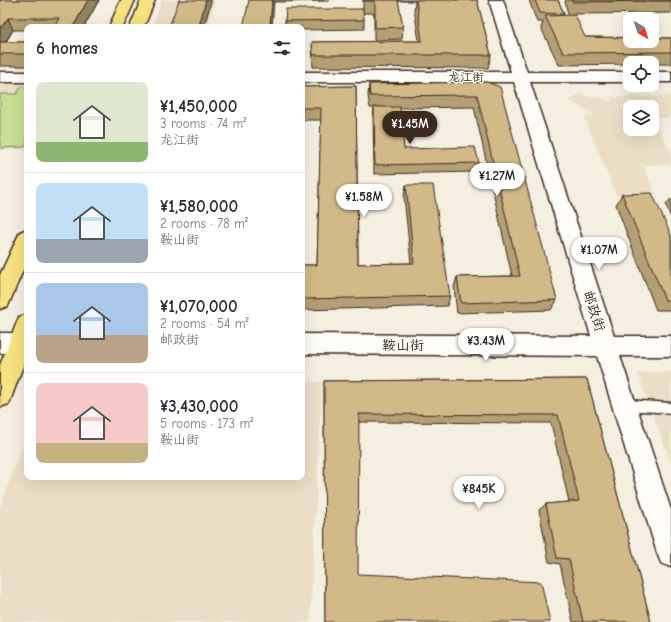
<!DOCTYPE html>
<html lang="en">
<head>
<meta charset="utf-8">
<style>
  body { margin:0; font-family:"Comic Neue","LXGW WenKai TC",sans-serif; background:#f7f7f7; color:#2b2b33; height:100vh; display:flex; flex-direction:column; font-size:15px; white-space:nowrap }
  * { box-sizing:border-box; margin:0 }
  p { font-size:13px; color:#7c7c81 }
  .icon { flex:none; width:22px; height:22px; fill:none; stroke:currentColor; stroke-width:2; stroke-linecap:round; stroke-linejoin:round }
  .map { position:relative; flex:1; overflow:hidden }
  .panel { position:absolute; left:24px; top:24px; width:281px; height:456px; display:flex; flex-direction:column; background:#fff; border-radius:8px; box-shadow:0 4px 16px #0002 }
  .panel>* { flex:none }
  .needle { width:26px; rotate:141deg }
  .buttons { position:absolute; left:623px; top:12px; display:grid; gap:8px }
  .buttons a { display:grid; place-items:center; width:36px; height:36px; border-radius:8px; background:#fff; box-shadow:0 4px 16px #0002; font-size:20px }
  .price { position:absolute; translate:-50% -34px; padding:0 9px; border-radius:14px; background:#fff; color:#222; font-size:13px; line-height:26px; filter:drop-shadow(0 1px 2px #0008) }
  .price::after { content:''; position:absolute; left:50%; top:24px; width:12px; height:9px; margin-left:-6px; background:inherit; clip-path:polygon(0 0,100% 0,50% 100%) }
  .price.active { background:#3b2a1e; color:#fff }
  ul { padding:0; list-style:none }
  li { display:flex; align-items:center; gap:12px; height:100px; padding:0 12px }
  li+li { border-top:1px solid #e1e1e2 }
  li span { display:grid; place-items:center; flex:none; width:112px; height:80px; border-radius:8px; color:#555 }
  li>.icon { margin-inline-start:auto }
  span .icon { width:48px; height:48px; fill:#fffc; stroke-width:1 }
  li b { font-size:17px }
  h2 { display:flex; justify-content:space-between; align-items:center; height:48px; padding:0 12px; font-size:17px }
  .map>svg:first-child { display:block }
</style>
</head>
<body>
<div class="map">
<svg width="671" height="622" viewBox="0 0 671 622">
  <rect width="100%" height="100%" fill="#f4efe1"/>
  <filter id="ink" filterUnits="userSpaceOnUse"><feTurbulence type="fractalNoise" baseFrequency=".025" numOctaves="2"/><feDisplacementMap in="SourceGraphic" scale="8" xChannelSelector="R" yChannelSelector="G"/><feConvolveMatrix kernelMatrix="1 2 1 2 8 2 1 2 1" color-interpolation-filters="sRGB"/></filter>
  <g filter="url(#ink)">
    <g fill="#eadfc6" fill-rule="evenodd">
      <path d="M 162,0 L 215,0 L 207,27 L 152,27 Z"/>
      <path d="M 0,81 L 27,81 L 27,149 L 0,150 Z"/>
      <path d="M 580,93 L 588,97 L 600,97 L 610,102 L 612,100 L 610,97 L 671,96 L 671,117 L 653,118 L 671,152 L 671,165 L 643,165 L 656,194 L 616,195 L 584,117 L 595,115 L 569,101 ZM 630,107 L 652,107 L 652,129 L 630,129 Z"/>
      <path d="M 671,372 L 671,464 L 638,373 Z"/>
      <path d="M 302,382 L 322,382 L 310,622 L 0,622 L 0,507 L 27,433 L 27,477 L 302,477 Z"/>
    </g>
    <path fill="#c8de94" stroke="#828459" d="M 20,87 L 27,87 L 27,142 L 25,147 L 0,148 L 0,94 L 17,94 Z"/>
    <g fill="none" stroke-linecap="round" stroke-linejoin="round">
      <defs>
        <path id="service" d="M 626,400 L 671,403 L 671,413 L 626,410 L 622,408 L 621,405 L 622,402 Z"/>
        <g id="tertiary">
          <path d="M 489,0 L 503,0 L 527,72 L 630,72 L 630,82 L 530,82 L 614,336 L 671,336 L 671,356 L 620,356 L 671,510 L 671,567 L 661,563 L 657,553 L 597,356 L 302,354 L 302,334 L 591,336 L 514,82 L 302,82 L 302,72 L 511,72 Z"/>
          <rect x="0" y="72" width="27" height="10"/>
          <rect x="652" y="72" width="19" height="10"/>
          <rect x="0" y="333" width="27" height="20"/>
        </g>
        <g id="primary">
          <path d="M 121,0 L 135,0 L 123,27 L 109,27 Z"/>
          <path d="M 141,0 L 155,0 L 144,27 L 130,27 Z"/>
          <path d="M 27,229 L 27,261 L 8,306 L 0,309 L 0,275 L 20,232 Z"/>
          <path d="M 27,315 L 27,355 L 9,404 L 0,407 L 0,365 L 19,317 Z"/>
        </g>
      </defs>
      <use href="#service" stroke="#3b2a1e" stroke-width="3"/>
      <use href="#tertiary" stroke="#3b2a1e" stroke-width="3"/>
      <use href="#primary" stroke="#3b2a1e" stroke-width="3"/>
      <use href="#service" fill="#fdfcf7" fill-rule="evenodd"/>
      <use href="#tertiary" fill="#fdfcf7" fill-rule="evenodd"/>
      <use href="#primary" fill="#f7e281" fill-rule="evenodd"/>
    </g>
    <g fill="#b59f75" stroke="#3b2a1e">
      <path d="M 0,0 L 99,0 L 84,27 L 27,27 L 27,30 L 13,30 L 6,42 L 27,42 L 27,66 L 0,66 Z"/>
      <path d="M 249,0 L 329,0 L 329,1 L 274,2 Z"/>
      <path d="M 363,0 L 477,0 L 491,55 L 488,68 L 313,67 L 312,42 L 419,41 L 414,9 L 415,1 L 398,1 L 403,27 L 402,39 L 374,40 L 374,13 L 363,13 L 364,20 L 364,29 L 302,30 L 302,27 L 285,27 L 285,21 L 363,9 Z"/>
      <path d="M 529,0 L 558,0 L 564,14 L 563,16 L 585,37 L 671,38 L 671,64 L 652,64 L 652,63 L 630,63 L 630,64 L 559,65 L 541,28 L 543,22 L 537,22 Z"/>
      <path d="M 566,0 L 671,0 L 671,13 L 568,14 L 565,1 Z"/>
      <path d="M 487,82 L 557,300 L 551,310 L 457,313 L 454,287 L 457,277 L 512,276 L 474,107 L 400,108 L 404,149 L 479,163 L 476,172 L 374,174 L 373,117 L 374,108 L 370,108 L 368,96 L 369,84 Z"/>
      <path d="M 356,86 L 358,264 L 411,263 L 404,197 L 406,185 L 450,296 L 447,306 L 302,310 L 302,265 L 317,265 L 321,120 L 302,120 L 302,87 Z"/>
      <path d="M 622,194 L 671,235 L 671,310 L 656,310 L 616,205 Z"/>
      <path d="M 671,199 L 671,218 L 666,205 Z"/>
      <path d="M 587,379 L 651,622 L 573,622 L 560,564 L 549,562 L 539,510 L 546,504 L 569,502 L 551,423 L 359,422 L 325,622 L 324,381 Z"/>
    </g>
    <g fill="#93825f" stroke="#3b2a1e">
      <path d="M 88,0 L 99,0 L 84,27 L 73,27 Z"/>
      <path d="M 206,0 L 211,0 L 211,2 L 204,27 L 199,26 Z"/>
      <path d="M 272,0 L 273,0 L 274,2 L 272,27 L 270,27 Z"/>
      <path d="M 8,18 L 13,30 L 0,50 L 0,29 Z"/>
    </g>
    <g fill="#d2b988" stroke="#3b2a1e">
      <path d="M 0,0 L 88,0 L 73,27 L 54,27 L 59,18 L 8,18 L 0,29 Z"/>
      <path d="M 179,0 L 206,0 L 199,26 L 210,27 L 169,27 Z"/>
      <path d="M 249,0 L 272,0 L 270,27 L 243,27 Z"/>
      <path d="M 363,0 L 398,0 L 403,27 L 375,28 L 375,1 L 363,1 Z"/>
      <path d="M 416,0 L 477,0 L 491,55 L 313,55 L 312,42 L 422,41 Z"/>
      <path d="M 535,0 L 558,0 L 564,14 L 540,13 Z"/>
      <path d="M 572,0 L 671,0 L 671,1 L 572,2 Z"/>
      <path d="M 286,9 L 363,9 L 364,20 L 285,21 Z"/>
      <path d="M 575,15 L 585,37 L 630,38 L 630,41 L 652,41 L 652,38 L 671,38 L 671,52 L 563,53 L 545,16 Z"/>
      <rect x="0" y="42" width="27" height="12"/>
      <path d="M 487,82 L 500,87 L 557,300 L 461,303 L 457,277 L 520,276 L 477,95 L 370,96 L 369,84 Z"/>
      <path d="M 356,86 L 358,264 L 414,263 L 406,185 L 433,185 L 450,296 L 302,299 L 302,265 L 317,265 L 321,108 L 302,108 L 302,87 Z"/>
      <path d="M 374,107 L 400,107 L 404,149 L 475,147 L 479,163 L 375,165 Z"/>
      <path d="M 652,193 L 671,235 L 671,300 L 665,300 L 622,194 Z"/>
      <path d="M 587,379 L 651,622 L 583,622 L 569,559 L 557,558 L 546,504 L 579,501 L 558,415 L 359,414 L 358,574 L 541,582 L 550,622 L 325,622 L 324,381 Z"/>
    </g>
  </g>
  <g text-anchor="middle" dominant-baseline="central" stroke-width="3" stroke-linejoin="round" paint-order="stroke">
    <g font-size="12" fill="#3b2a1e" stroke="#fdfcf7">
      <text x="466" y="77">龙江街</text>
    </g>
    <g font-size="14" fill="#3b2a1e" stroke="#fdfcf7">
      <text transform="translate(594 311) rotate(72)">邮政街</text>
      <text x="403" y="345">鞍山街</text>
    </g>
  </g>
</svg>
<div class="buttons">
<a><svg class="needle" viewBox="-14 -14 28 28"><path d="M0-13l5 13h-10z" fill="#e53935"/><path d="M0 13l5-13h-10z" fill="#7c7c81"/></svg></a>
<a><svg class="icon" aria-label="locate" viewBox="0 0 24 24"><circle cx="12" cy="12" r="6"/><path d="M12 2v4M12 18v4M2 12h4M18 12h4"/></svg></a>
<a><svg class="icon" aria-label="layers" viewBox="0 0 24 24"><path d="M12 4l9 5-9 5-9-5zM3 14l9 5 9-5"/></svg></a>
</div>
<b class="price active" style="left:410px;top:145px">¥1.45M</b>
<b class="price" style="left:497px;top:197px">¥1.27M</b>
<b class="price" style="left:364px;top:218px">¥1.58M</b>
<b class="price" style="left:599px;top:271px">¥1.07M</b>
<b class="price" style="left:486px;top:362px">¥3.43M</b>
<b class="price" style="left:479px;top:510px">¥845K</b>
<section class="panel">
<h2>6 homes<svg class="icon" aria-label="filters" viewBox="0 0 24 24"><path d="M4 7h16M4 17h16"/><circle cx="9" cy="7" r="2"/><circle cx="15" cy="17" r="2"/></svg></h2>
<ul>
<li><span style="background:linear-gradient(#dfe7d0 75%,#8fb573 0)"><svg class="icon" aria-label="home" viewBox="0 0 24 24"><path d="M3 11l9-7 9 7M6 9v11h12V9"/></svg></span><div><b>¥1,450,000</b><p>3 rooms · 74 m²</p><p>龙江街</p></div></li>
<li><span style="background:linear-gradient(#bfe0f5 70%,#9aa5b1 0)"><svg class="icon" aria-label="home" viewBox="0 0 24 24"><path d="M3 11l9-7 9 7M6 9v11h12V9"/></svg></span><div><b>¥1,580,000</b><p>2 rooms · 78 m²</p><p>鞍山街</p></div></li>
<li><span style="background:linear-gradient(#a9c7e8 65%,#b9a48a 0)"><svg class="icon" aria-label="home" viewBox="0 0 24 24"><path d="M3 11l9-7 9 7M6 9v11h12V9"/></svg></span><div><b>¥1,070,000</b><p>2 rooms · 54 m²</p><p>邮政街</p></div></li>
<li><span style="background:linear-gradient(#f6c9c9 75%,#c2b280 0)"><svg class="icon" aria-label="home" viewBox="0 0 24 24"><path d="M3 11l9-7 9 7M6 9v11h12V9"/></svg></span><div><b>¥3,430,000</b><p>5 rooms · 173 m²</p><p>鞍山街</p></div></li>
</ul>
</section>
</div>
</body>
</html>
